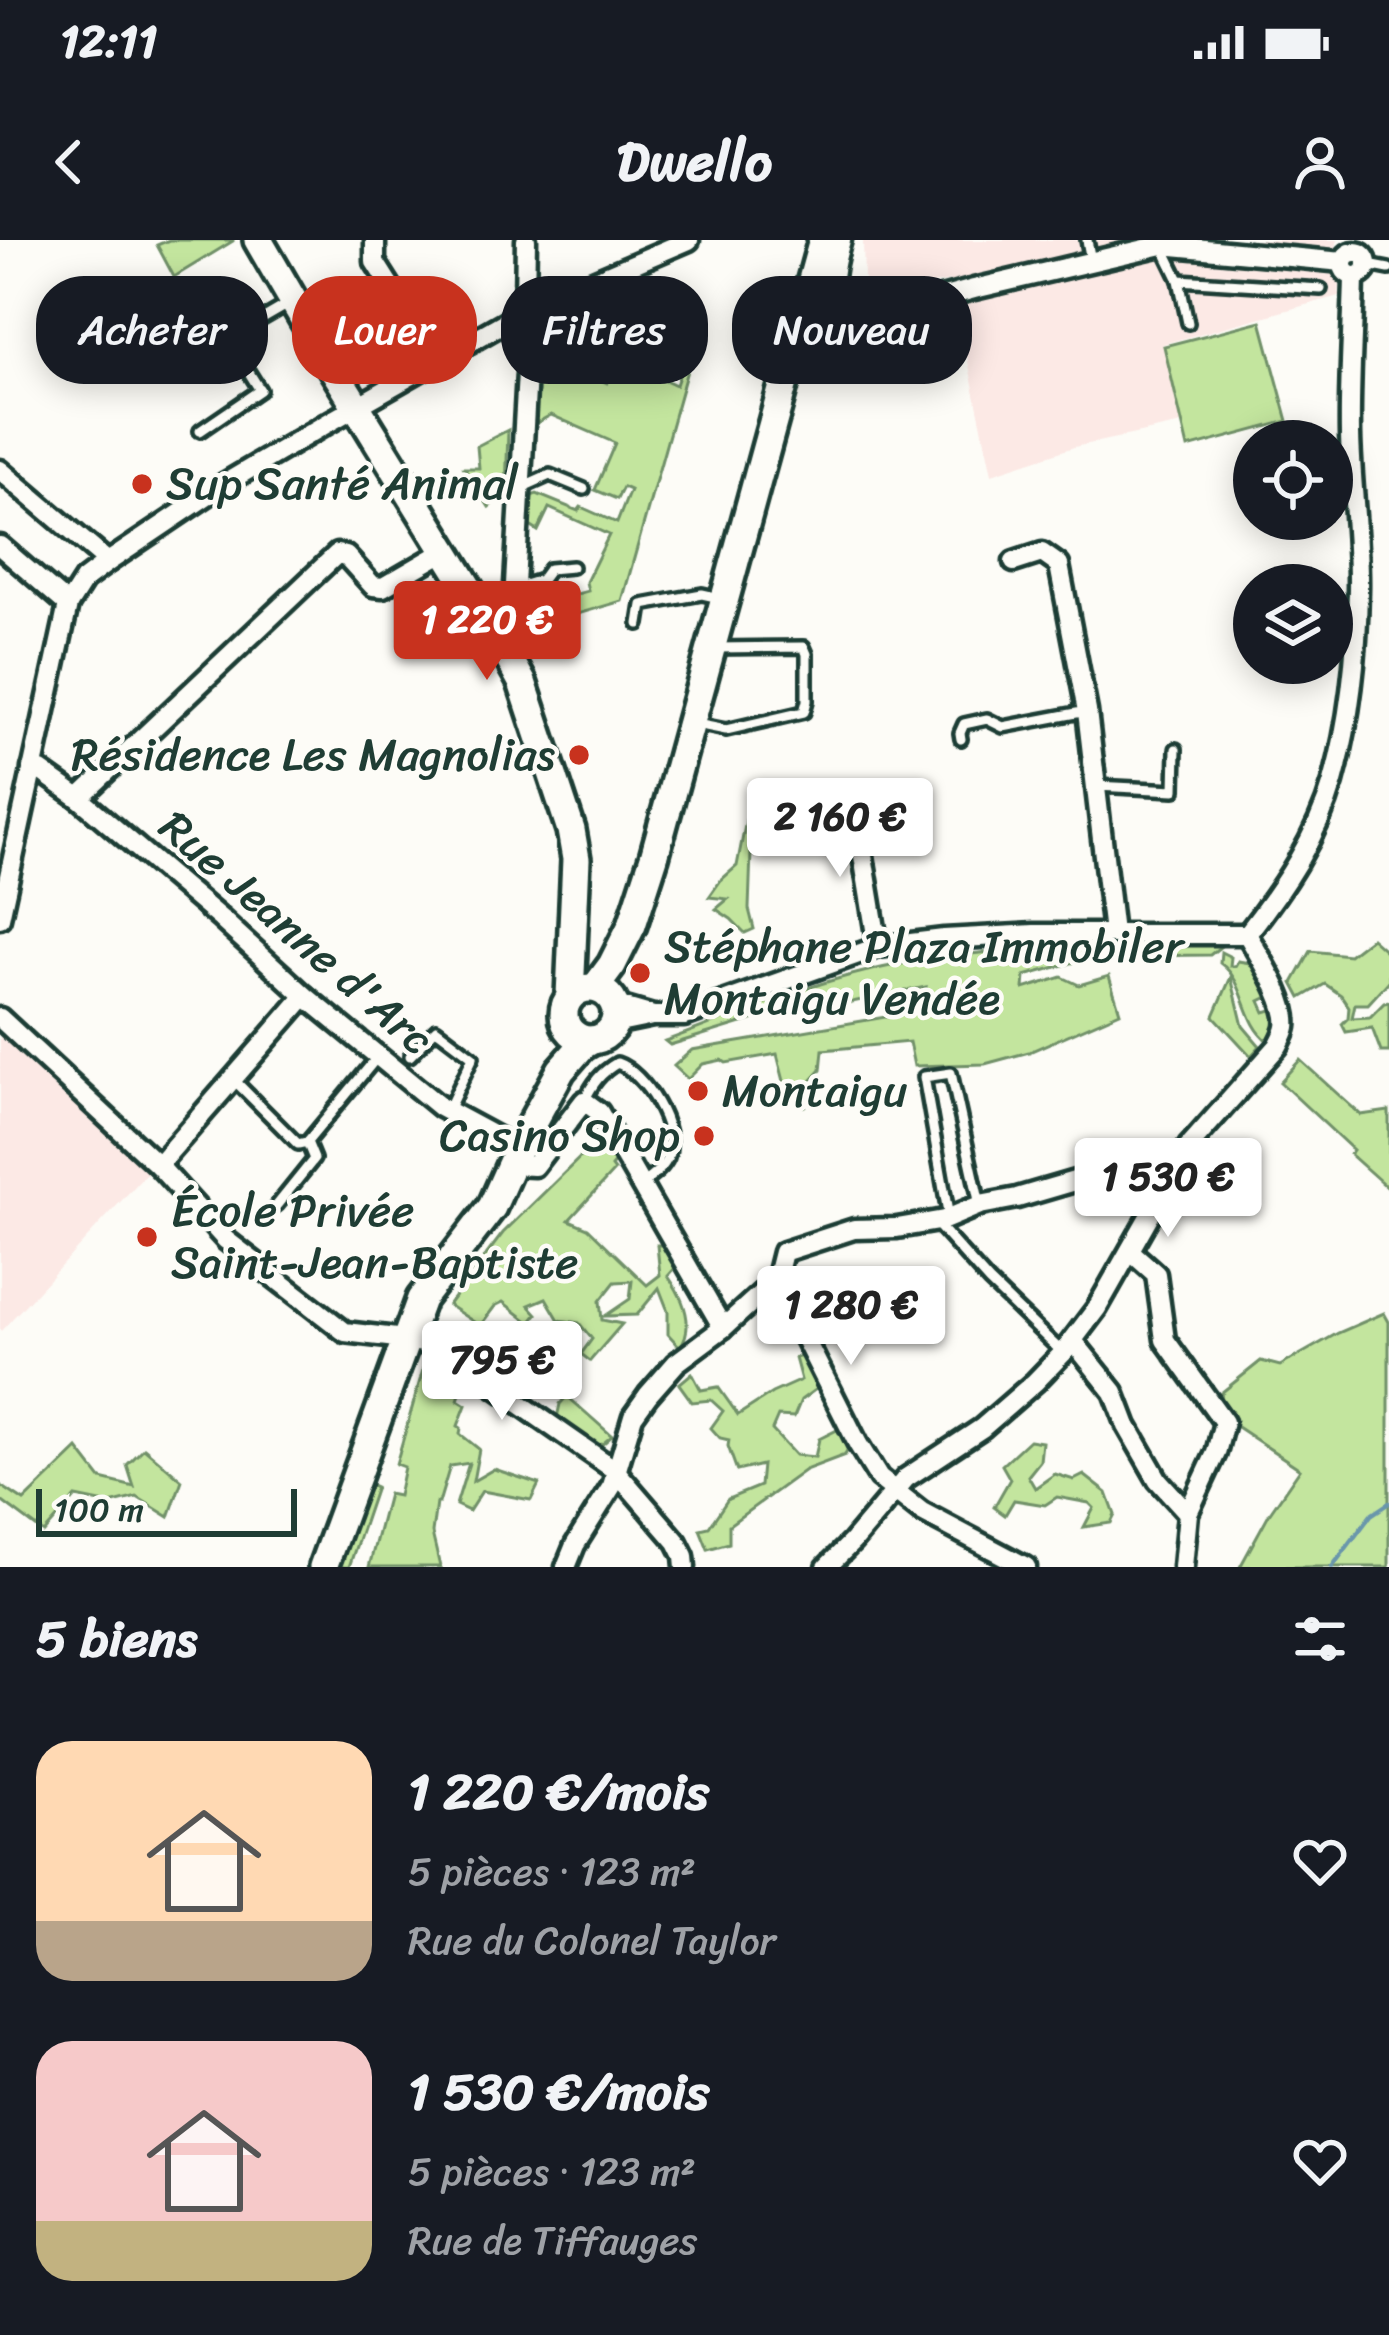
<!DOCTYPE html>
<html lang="fr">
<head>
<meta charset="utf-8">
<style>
  body { margin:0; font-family:Sriracha,sans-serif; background:#20242c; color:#f1f3f6; height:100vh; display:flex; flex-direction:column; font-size:45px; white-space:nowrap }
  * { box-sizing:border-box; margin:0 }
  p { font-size:39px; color:#9ea1a6 }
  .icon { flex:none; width:66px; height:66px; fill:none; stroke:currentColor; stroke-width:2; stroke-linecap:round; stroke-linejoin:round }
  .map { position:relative; height:1327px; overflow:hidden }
  .sheet { display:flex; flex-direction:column; background:#171b24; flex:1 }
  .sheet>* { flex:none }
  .top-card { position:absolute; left:36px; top:36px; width:1317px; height:108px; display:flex; gap:24px }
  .controls { position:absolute; left:1233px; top:180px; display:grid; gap:24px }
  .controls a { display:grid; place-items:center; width:120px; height:120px; border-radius:50%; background:#171b24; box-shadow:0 6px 30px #0003; font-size:60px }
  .scale { position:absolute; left:36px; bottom:30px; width:261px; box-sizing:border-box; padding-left:12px; border:6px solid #1f3d34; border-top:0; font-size:33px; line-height:42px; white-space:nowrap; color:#1f3d34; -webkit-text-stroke:9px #fdfcf7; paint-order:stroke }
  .price { position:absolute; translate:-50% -102px; padding:0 27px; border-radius:12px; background:#fff; color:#222; font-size:39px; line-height:78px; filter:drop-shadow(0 3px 6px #0008) }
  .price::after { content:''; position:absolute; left:50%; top:72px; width:36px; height:27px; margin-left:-18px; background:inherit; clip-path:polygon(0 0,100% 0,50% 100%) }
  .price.active { background:#c8321e; color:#fff }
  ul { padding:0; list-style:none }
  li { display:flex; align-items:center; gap:36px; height:300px; padding:0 36px }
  li span { display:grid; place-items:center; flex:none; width:336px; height:240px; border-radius:36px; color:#555 }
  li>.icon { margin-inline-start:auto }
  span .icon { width:144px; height:144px; fill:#fffc; stroke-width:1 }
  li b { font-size:51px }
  h2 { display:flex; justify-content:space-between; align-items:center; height:144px; padding:0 36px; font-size:51px }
  .tag { padding:0 42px; border-radius:48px; background:#171b24; box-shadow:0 6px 30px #0003; font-size:42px; line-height:108px }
  .tag.active { background:#c8321e; color:#fff }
  .status { display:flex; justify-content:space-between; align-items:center; height:84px; padding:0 60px; background:#171b24; direction:ltr }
  .status svg { height:33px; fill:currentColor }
  header { display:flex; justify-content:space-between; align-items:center; height:156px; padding:0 36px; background:#171b24; font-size:54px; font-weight:800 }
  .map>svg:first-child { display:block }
</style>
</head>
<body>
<div class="status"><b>12:11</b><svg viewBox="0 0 49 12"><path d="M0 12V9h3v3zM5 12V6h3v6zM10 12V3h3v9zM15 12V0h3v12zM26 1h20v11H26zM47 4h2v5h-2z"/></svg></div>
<header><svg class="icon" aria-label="back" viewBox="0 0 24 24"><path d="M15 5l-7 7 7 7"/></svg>Dwello<svg class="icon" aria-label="person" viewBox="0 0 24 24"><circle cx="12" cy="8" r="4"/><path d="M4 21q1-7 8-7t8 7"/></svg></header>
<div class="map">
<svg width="1389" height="1327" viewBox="0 0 1389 1327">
  <rect width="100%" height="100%" fill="#fdfcf7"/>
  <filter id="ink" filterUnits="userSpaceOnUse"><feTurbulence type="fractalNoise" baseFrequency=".00833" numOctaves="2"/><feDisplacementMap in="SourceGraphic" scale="24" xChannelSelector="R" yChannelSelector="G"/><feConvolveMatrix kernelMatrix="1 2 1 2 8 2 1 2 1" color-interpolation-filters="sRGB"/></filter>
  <g filter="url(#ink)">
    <g fill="#fce9e5">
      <path d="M 863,0 L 1337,0 L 1333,23 L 1340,43 L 1339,56 L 1163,104 L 1182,184 L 1074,207 L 992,234 L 951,41 L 894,50 L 864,41 Z"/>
      <path d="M 0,789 L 6,791 L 148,932 L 0,1092 Z"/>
    </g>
    <g fill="#c3e59e" stroke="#719169" stroke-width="3">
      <path d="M 169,0 L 233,0 L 233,1 L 174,37 L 157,5 Z"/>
      <path d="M 615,46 L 616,51 L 583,66 L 572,91 L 560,86 L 547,117 L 607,143 L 619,126 L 648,136 L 650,133 L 676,145 L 693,93 L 682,88 L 682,73 L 675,57 L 702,77 L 622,361 L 526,389 L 527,357 L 536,353 L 540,364 L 588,351 L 586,342 L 609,295 L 549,268 L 538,291 L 530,286 L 531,256 L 537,254 L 578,271 L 581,267 L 617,283 L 630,250 L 623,247 L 617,259 L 595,250 L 615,203 L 551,175 L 533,185 L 537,92 L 547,73 Z"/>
      <path d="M 643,56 L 667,70 L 667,78 L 663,81 L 653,78 L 632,123 L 621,106 Z"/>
      <path d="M 1261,81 L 1288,181 L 1188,208 L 1164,106 Z"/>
      <path d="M 508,190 L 506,253 L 489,267 L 464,228 L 479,228 L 477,206 Z"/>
      <path d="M 804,559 L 803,585 L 775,583 L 751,612 L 749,669 L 754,689 L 745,693 L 731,679 L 716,669 L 728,659 L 709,657 L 721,640 L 737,626 L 749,565 Z"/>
      <path d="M 1371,698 L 1389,714 L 1389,741 L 1368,764 L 1355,764 L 1352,778 L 1370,777 L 1384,763 L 1389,762 L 1389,812 L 1381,812 L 1372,788 L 1346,792 L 1342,784 L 1348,778 L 1349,767 L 1341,755 L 1325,744 L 1301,758 L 1293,743 L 1311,711 L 1349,715 Z"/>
      <path d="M 1225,703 L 1210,715 L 1120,716 L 1071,723 L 1025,736 L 1024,749 L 1062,737 L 1079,745 L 1109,736 L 1120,772 L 1029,812 L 985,824 L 914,826 L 909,802 L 823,810 L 821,830 L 801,852 L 805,867 L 785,845 L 777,814 L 726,823 L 722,820 L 703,824 L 688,839 L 674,826 L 692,810 L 921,771 L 926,747 L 808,771 L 800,765 L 670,805 L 665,801 C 720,781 774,758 830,741 C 956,703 1095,707 1225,703 Z"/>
      <path d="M 1221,712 L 1231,717 L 1230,726 L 1235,726 L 1238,721 L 1256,724 L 1270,751 L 1270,756 L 1260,761 L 1265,772 L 1275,769 C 1279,781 1278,793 1269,802 C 1242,782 1247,742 1220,723 Z"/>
      <path d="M 1231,737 L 1243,786 L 1260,806 L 1251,816 L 1214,776 Z"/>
      <path d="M 1300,820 L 1361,875 L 1389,871 L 1389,949 L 1350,914 L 1353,910 L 1280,842 Z"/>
      <path d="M 602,896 L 616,921 L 611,927 L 614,931 L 569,980 L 588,988 L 647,1045 L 660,1035 L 657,1005 L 665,1005 L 676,1027 L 668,1036 C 682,1056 696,1084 680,1107 L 668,1094 L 668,1071 L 659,1048 L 637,1075 L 605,1076 L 630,1059 L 632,1041 L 615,1042 L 600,1061 L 602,1080 L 622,1084 L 590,1121 L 581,1114 L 592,1099 L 579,1083 L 559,1080 L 546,1058 L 529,1065 L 537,1074 L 530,1083 L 503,1062 L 495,1066 L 480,1086 L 448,1065 L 503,993 Z"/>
      <path d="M 1384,1073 L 1389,1082 L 1389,1327 L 1240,1327 L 1269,1274 L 1300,1229 L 1225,1179 L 1221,1153 L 1261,1121 L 1280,1126 L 1338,1093 Z"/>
      <path d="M 805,1115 L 820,1146 L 801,1160 L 794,1177 L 778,1176 L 772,1190 L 795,1215 L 815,1217 L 819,1199 L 839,1189 L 849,1208 L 845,1215 L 805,1230 L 729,1285 L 729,1303 L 708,1309 L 700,1289 L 709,1287 L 728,1259 L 760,1246 L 762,1225 L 737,1231 L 728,1206 L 729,1200 L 720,1198 L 711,1188 L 723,1171 L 711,1160 L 692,1162 L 679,1144 L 692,1133 L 701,1150 L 718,1147 L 738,1175 L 772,1153 L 801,1140 L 795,1118 Z"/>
      <path d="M 427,1116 L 466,1136 L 458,1160 L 466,1165 L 458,1186 L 461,1188 L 460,1194 L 479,1209 L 473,1241 L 494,1229 L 539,1244 L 531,1260 L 482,1251 L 469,1271 L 456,1265 L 469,1223 L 450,1226 L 439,1263 L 436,1263 L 432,1293 L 440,1327 L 369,1327 L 388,1254 L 398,1256 L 404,1227 L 396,1224 Z"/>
      <path d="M 567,1156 L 612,1196 L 600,1206 L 591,1208 L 557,1178 L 560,1164 Z"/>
      <path d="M 1029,1200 L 1042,1202 L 1040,1221 L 1028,1236 L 1035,1248 L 1055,1234 L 1074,1240 L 1084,1235 L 1107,1253 L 1115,1275 L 1111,1283 L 1084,1287 L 1094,1268 L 1089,1263 L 1057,1257 L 1045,1265 L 1014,1260 L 1005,1275 L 994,1267 L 1010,1239 L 1002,1225 Z"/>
      <path d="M 144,1208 L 182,1240 L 169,1277 L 137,1257 L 110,1264 L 76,1257 L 44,1293 L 0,1260 L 0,1245 L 24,1261 L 78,1209 L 101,1239 L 134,1247 L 127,1225 Z"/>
      <path d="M 362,1241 L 376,1247 L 349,1327 L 329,1327 Z"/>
    </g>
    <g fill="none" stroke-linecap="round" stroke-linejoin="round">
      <path stroke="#6996ab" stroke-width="4.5" d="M 1332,1327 L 1371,1275 L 1389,1263"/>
      <defs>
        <g id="service">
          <path d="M 1087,0 L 1091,21"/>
          <path d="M 1162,5 L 1179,40"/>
          <path d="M 1368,25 L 1389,29"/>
          <path d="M 628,44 C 647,52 668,56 676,77 L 654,129"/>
          <path d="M 1188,83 L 1179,40 L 1321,49"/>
          <path d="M 200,191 L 260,150 L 228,99 L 290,63"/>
          <path d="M 521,248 L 550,235 L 584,249"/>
          <path d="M 515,348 L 541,340 L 549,329 L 572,327"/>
          <path d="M 639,384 L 642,365 L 702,354 L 720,358"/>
          <path d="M 696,484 L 726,490 L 804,472 L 807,461 L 807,414 L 804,407 L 716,408"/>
          <path d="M 961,499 L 960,493 L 964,484 L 987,479 L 1003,487 L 1087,471"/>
          <path d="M 1096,546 L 1175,550 L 1176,509"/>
          <path d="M 410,816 L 436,789 L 473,817 L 448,870"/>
          <path d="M 233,839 L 298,904 L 307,902 L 379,815"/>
          <path d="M 584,861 C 593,843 600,833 617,823 C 644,832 679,888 668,917 C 663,929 652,936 642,944"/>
          <path d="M 277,965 L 314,919 L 307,902"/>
          <path d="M 949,978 L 924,837 L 951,833 L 980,965"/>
          <path d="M 935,982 L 989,1042 L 1063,1113"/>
        </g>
        <g id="minor">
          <path d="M 375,0 L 375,22 L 437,120"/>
          <path d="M 841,0 C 824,61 832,60 890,70"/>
          <circle cx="1355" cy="24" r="12"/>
          <path d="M 798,93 L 839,86 L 974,49 L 1162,5 L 1343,22"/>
          <path d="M 0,230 L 108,322"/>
          <path d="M 0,306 L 68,365"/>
          <path d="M 1014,322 L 1042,313 L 1059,325 L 1087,471 L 1113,693"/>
          <path d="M 503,405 L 512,397 L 530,80 L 525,60 L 526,0"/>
          <path d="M 32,528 L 41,531 L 79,558 L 221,679 L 305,756 L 440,867 L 518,909"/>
          <path d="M 79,558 L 337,314 L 346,316 L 373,346 L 383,347 L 445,311"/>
          <path d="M 854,561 L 878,707"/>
          <path d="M 0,678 L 68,365 L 84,340 L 108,322 L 224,244 L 326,184 L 528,69 L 689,0"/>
          <path d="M 1247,694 C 1283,648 1317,598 1333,542 C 1350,481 1357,413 1358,350 C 1359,298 1351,246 1350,194 C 1349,141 1353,89 1354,37"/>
          <path d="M 615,765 L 653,776 L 684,776 L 878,707 L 944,699 L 1034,694 L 1247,694"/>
          <path d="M 0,778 L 158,925 L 226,1000 L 345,1092 L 405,1099 L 426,1104 L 447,1113 L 615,1230 L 677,1302 L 684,1316 L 685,1327"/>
          <path d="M 614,784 L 648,777"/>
          <path d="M 158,925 L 305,756"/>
          <path d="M 512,925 L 534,926 L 584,861 L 599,872 L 723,1088"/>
          <path d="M 1130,1011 L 1156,1034 L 1165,1100 L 1224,1182 L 1216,1213 L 1188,1273 L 1183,1327"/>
          <path d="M 776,1040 L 783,1012 L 854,989 L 897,988 L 944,980 L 980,965 L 1017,958 L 1109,931 L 1155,968"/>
          <path d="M 776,1040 L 785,1053 L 800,1089 L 858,1204 L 879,1238 L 922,1272 L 1026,1327"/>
          <path d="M 1073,1101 L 1114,1152 L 1127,1186 L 1158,1240 L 1188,1273"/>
          <path d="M 566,1327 L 575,1305 L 612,1246 L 633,1176 L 648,1155 L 676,1123 L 723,1088 L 776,1040"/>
          <path d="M 827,1327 L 852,1302 L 906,1238 L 982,1188 L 1035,1142 L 1063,1113 L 1097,1068 L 1189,906 L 1278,806 C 1281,800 1285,793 1286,787 C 1290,762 1259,716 1247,694"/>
        </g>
        <g id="secondary">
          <path d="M 258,0 L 326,117 L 491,385 L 522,442 L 571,590 L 576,619 L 570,756"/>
          <path d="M 595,748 L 612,725 L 632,685 L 654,617 L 823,0"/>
          <circle cx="590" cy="774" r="26"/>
          <path d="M 323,1327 L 421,1059 L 492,967 L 518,909 L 561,830 L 582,806 L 592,800"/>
        </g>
      </defs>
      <use href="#service" stroke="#1f3d34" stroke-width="18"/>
      <use href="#minor" stroke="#1f3d34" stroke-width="27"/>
      <use href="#secondary" stroke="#1f3d34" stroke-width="36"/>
      <use href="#service" stroke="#fdfcf7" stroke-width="9"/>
      <use href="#minor" stroke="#fdfcf7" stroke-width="18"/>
      <use href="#secondary" stroke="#fdfcf7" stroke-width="27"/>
    </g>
  </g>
  <g fill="#c8321e" stroke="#fdfcf7" stroke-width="4.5">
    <circle cx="142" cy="244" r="12"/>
    <circle cx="579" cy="515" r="12"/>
    <circle cx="640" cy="733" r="12"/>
    <circle cx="698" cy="851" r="12"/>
    <circle cx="704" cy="896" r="12"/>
    <circle cx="147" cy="997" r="12"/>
  </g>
  <g text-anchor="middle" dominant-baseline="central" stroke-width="9" stroke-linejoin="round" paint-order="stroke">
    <g font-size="45" fill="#1f3d34" stroke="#fdfcf7" text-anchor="start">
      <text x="166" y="244">Sup Santé Animal</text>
      <text x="555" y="515" text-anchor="end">Résidence Les Magnolias</text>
      <text x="664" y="707">Stéphane Plaza Immobiler<tspan x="664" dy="52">Montaigu Vendée</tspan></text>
      <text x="722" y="851">Montaigu</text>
      <text x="680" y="896" text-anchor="end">Casino Shop</text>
      <text x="171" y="971">École Privée<tspan x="171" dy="52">Saint-Jean-Baptiste</tspan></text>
    </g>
    <g font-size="45" fill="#1f3d34" stroke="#fdfcf7">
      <text transform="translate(297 693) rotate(41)">Rue Jeanne d'Arc</text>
    </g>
  </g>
</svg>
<div class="controls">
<a><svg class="icon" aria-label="locate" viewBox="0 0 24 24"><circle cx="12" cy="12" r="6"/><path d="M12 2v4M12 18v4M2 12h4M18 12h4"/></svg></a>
<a><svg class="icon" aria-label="layers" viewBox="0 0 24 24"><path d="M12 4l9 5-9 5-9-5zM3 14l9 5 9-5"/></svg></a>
</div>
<div class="scale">100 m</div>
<b class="price active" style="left:487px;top:443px">1 220 €</b>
<b class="price" style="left:840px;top:640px">2 160 €</b>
<b class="price" style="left:1168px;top:1000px">1 530 €</b>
<b class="price" style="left:851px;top:1128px">1 280 €</b>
<b class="price" style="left:502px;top:1183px">795 €</b>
<div class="top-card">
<a class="tag">Acheter</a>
<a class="tag active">Louer</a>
<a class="tag">Filtres</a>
<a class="tag">Nouveau</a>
</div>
</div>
<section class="sheet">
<h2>5 biens<svg class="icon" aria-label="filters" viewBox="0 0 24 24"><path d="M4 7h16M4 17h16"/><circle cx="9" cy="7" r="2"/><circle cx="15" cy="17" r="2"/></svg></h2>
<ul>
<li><span style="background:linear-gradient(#ffd9b3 75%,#b9a48a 0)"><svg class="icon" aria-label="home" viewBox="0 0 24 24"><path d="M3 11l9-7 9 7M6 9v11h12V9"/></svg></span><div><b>1 220 €/mois</b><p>5 pièces · 123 m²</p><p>Rue du Colonel Taylor</p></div><svg class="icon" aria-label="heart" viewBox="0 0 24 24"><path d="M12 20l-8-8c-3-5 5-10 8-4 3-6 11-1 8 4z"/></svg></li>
<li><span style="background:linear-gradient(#f6c9c9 75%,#c2b280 0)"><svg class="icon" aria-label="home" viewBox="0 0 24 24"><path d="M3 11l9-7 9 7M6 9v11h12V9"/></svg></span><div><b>1 530 €/mois</b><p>5 pièces · 123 m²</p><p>Rue de Tiffauges</p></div><svg class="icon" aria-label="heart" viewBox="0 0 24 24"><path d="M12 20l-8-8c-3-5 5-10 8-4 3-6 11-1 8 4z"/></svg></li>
</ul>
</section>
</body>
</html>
